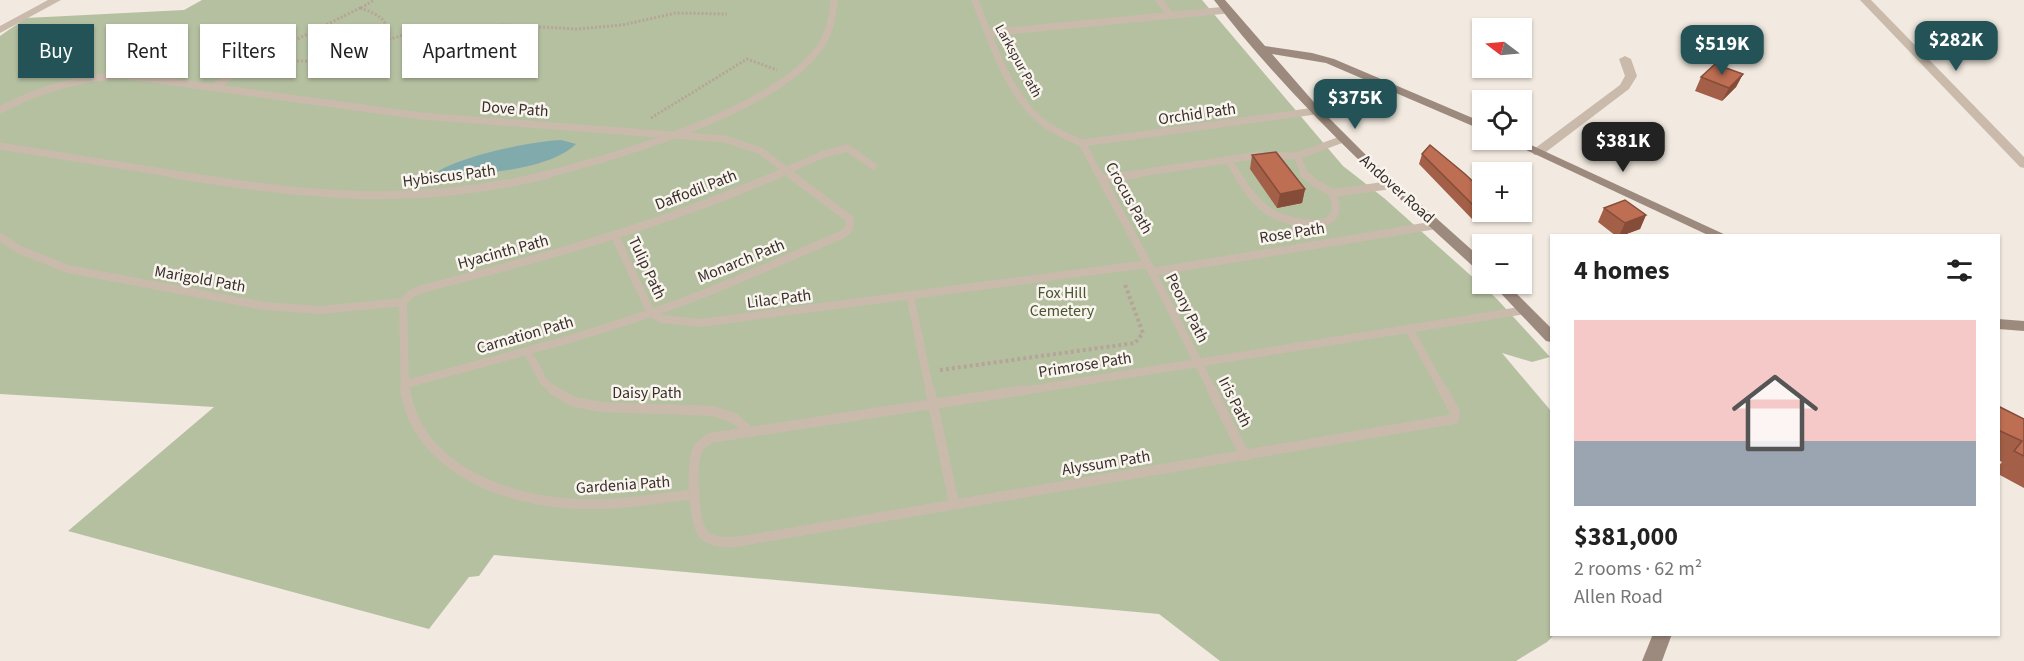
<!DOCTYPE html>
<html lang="en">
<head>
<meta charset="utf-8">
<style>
  body { margin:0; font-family:"Source Sans 3",sans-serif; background:#f2f2f2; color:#222; height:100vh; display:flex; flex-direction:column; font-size:22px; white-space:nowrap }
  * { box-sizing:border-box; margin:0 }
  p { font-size:20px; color:#767676 }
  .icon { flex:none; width:33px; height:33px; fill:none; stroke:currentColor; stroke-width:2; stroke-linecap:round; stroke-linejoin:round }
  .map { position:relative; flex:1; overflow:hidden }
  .side { position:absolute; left:1550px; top:234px; width:450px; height:402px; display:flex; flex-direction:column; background:#fff; border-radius:0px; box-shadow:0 2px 4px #0004 }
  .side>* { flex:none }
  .banner { position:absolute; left:18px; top:24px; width:570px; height:54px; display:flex; gap:12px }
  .needle { width:39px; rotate:286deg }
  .buttons { position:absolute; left:1472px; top:18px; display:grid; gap:12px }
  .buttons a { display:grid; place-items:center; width:60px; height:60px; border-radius:0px; background:#fff; box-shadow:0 2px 4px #0004; font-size:30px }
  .price { position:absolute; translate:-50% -51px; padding:0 14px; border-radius:12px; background:#235357; color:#fff; font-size:20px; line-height:39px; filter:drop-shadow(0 2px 3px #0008) }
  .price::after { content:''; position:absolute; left:50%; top:36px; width:18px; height:14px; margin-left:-9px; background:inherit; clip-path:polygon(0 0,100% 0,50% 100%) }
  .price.on { background:#222; color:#fff }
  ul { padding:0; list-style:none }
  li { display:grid; align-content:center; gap:12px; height:318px; padding:0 24px }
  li+li { border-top:2px solid #e0e0e0 }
  li span { display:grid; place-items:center; height:186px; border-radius:0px; color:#555 }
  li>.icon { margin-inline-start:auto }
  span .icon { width:108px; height:108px; fill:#fffc; stroke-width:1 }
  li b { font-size:26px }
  h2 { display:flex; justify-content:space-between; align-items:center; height:72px; padding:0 24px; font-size:26px }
  .pill { padding:0 21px; border-radius:0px; background:#fff; box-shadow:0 2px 4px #0004; font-size:21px; line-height:54px }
  .pill.on { background:#235357; color:#fff }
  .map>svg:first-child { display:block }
</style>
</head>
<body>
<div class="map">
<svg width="2024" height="661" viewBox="0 0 2024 661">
  <rect width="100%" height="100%" fill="#f2eae0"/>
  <path fill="#b5c0a1" d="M 202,0 L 1202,0 L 1343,166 L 1384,198 L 1496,298 L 1550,357 L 1532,362 L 1502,353 L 1551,411 L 1551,634 L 1554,635 L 1547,642 L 1516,661 L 1220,661 L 1159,614 L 494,555 L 479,576 L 469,577 L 429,629 L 68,531 L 214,407 L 0,394 L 0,36 L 26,18 L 184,10 Z"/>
  <path fill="#81aaad" d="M 561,140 L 576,144 C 548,171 481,173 444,177 L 434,177 L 433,175 C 454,157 532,141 561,140 Z"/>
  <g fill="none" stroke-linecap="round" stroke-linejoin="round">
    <g stroke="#b5a497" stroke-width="3" stroke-dasharray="2 2" stroke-linecap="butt">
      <path d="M 360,8 C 375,13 389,19 389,37 C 353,71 298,58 253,61 Z"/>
      <path d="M 361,8 L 374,0"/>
      <path d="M 309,35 L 387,40 L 420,30 L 505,25 L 577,29 L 622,25 L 676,13 L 727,14"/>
      <path d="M 651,118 L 747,59 L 777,70"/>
    </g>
    <path stroke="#b5a497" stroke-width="4" stroke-dasharray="3 3" stroke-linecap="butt" d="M 940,370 L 1135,343 L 1143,333 L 1124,282"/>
    <g stroke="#c9baac" stroke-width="7">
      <path d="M 975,0 C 991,40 1007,92 1041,121 C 1053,131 1068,137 1082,143"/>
      <path d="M 1159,0 L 1170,15"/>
      <path d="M 988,33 L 1227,10"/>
      <path d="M 214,87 L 253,61"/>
      <path d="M 0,110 C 39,89 78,78 122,75 L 421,116 L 725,139 L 761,151 L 792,175"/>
      <path d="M 1082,143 L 1099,175"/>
      <path d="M 1082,143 L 1315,111"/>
      <path d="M 0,146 L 181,175"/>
      <path d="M 1297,156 L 1343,139"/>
      <path d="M 1229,161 L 1238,175"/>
      <path d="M 544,175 C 619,156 769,112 817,51 C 829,36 833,19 834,0"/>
      <path d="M 776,175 L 824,154 L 847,148 L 873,166"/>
      <path d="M 1128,175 L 1259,155 L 1297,156 L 1305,175"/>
    </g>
    <g stroke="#c9baac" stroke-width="8">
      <path d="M 172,174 C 305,196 417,208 550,174"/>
      <path d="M 1099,174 L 1150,268 L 1213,392"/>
      <path d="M 1237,174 C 1245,187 1254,201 1267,210 C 1279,220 1329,234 1335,212 C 1337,206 1334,198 1333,193 L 1315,183 L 1304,174"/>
      <path d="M 1102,179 L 1138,174"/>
      <path d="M 1333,193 L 1391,185"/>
      <path d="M 615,236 L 651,313"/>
      <path d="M 0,237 L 20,250 L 68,269 L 265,306 L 320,310 L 403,302"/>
      <path d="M 1152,272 L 1436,225"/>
      <path d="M 403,302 L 411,294 L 422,289 C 543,258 664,224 779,174"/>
      <path d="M 403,302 L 405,392"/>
      <path d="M 651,313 L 662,319 L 700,323 L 912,295"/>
      <path d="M 1409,329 L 1444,392"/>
      <path d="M 527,351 L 544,382 L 556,392"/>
      <path d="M 406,384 C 488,361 571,341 651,313 C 716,291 778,262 841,235 L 849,229 L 850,219 L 790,174"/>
      <path d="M 930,392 L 911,300 L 912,295 L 1148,264"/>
      <path d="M 1016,392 L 1526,310"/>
    </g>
    <g stroke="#c9baac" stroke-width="10">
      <path d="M 405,390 C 418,470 509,502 580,504 C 619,505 657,499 695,494"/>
      <path d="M 553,390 L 574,402 L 601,407 L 713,411 L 734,418 L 750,432"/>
      <path d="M 930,390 L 954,503"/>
      <path d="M 1025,390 L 710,438 C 705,442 699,445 697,451 C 691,467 693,522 704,535 C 712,543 726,542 736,542 L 1454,419 L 1455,412 L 1443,390"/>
      <path d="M 1212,390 L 1245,456"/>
    </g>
    <g fill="#c9baac" fill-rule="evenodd">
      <path d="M 48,0 L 61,0 L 0,33 L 0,26 Z"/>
      <path d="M 1860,0 L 1871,0 L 2024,157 L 2024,168 L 2020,167 Z"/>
      <path d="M 1625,56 L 1631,59 L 1637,76 L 1629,89 L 1542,155 L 1534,155 L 1532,152 L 1534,149 L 1620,85 L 1625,76 L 1619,59 Z"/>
    </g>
    <g fill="#9d8a7e" fill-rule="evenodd">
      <path d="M 1214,0 L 1225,0 L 1265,46 L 1312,53 L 1334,59 L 1482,122 L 1482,130 L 1326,63 L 1272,54 L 1319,108 L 1369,158 L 1482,259 L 1482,272 L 1477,270 C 1384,185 1290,100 1214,0 Z"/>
      <path d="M 1505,140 L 1520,140 L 1728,236 L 1710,236 Z"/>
      <path d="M 1492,284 L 1507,284 L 1551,328 L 1551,342 L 1546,341 Z"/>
      <path d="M 1998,319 L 2024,321 L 2024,331 L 1998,329 Z"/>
      <path d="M 1653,634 L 1672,634 L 1662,661 L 1642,661 Z"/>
    </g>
  </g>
  <g fill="#a35f47">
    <path d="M 1743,74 L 1736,87 L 1722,101 L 1695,91 L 1701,77 Z"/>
    <path d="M 1422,154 L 1492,215 L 1472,219 L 1419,164 Z"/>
    <path d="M 1252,155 L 1305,189 L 1302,203 L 1277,208 L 1250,169 Z"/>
    <path d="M 1604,208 L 1646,215 L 1640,229 L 1621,236 L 1616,236 L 1598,222 Z"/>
    <path d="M 1998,406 L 2024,419 L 2024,488 L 1998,474 L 1998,467 L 2002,462 L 1998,460 Z"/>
  </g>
  <g fill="#854d39">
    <path d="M 1743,74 L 1736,87 L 1722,101 L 1729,88 Z"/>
    <path d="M 1305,189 L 1302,203 L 1277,208 L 1280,194 Z"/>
    <path d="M 1482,207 L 1482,212 L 1493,212 L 1492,215 L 1472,219 L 1476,208 Z"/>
    <path d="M 1646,215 L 1640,229 L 1621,236 L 1619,236 L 1625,223 Z"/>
  </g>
  <g fill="#be6e52" stroke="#854d39" stroke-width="1.5">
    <path d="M 1715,64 L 1743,74 L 1729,88 L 1701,77 Z"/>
    <path d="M 1430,145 L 1465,174 L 1482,190 L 1482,207 L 1476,208 L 1422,154 Z"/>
    <path d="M 1276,152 L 1305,189 L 1280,194 L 1252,155 Z"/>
    <path d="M 1625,200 L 1646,215 L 1625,223 L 1604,208 Z"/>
    <path d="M 1998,406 L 2024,419 L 2024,456 L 2014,451 L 2022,441 L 1998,430 Z"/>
  </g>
  <g text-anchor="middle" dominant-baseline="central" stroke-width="5" stroke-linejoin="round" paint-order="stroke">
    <g font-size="14" fill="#382f2b" stroke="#f9f4ed">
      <text transform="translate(1018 61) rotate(61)">Larkspur Path</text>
    </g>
    <g font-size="16" fill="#382f2b" stroke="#f9f4ed">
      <text transform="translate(515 109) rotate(4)">Dove Path</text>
      <text transform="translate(1197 114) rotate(-8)">Orchid Path</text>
      <text transform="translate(449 176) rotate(-7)">Hybiscus Path</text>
      <text transform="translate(1397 189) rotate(42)">Andover Road</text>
      <text transform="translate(696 190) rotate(-21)">Daffodil Path</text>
      <text transform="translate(1129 198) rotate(61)">Crocus Path</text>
      <text transform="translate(1292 233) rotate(-9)">Rose Path</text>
      <text transform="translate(503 252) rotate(-15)">Hyacinth Path</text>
      <text transform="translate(741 261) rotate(-22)">Monarch Path</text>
      <text transform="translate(647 268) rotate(65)">Tulip Path</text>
      <text transform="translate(200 279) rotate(10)">Marigold Path</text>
      <text transform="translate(779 299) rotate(-7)">Lilac Path</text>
      <text transform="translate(1187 308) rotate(63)">Peony Path</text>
      <text transform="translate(525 335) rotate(-16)">Carnation Path</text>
      <text transform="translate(1085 365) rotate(-9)">Primrose Path</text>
      <text x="647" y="393">Daisy Path</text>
      <text transform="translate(1235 402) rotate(63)">Iris Path</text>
      <text transform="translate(1106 463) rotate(-9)">Alyssum Path</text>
      <text transform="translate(623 485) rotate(-4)">Gardenia Path</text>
    </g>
    <g font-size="16" fill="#475530" stroke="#f9f4ed">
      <text x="1062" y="293">Fox Hill<tspan x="1062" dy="18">Cemetery</tspan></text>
    </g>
  </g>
</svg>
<div class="buttons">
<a><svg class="needle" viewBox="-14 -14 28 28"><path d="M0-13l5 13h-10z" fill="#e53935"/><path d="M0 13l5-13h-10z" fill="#767676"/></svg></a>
<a><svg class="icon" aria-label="locate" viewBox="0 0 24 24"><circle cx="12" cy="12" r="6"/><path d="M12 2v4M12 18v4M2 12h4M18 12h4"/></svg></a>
<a>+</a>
<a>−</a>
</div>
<b class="price" style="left:1956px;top:72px">$282K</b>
<b class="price" style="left:1722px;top:76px">$519K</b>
<b class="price" style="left:1355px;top:130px">$375K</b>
<b class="price on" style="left:1623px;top:173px">$381K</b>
<div class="banner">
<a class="pill on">Buy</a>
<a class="pill">Rent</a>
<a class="pill">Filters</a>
<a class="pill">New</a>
<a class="pill">Apartment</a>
</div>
<section class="side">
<h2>4 homes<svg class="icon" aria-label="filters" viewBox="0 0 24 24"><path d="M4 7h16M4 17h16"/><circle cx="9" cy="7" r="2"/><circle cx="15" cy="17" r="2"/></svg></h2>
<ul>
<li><span style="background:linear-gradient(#f6c9c9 65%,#9aa5b1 0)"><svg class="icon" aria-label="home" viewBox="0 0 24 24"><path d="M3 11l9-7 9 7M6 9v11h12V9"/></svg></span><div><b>$381,000</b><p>2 rooms · 62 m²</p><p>Allen Road</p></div></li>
</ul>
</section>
</div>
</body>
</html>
